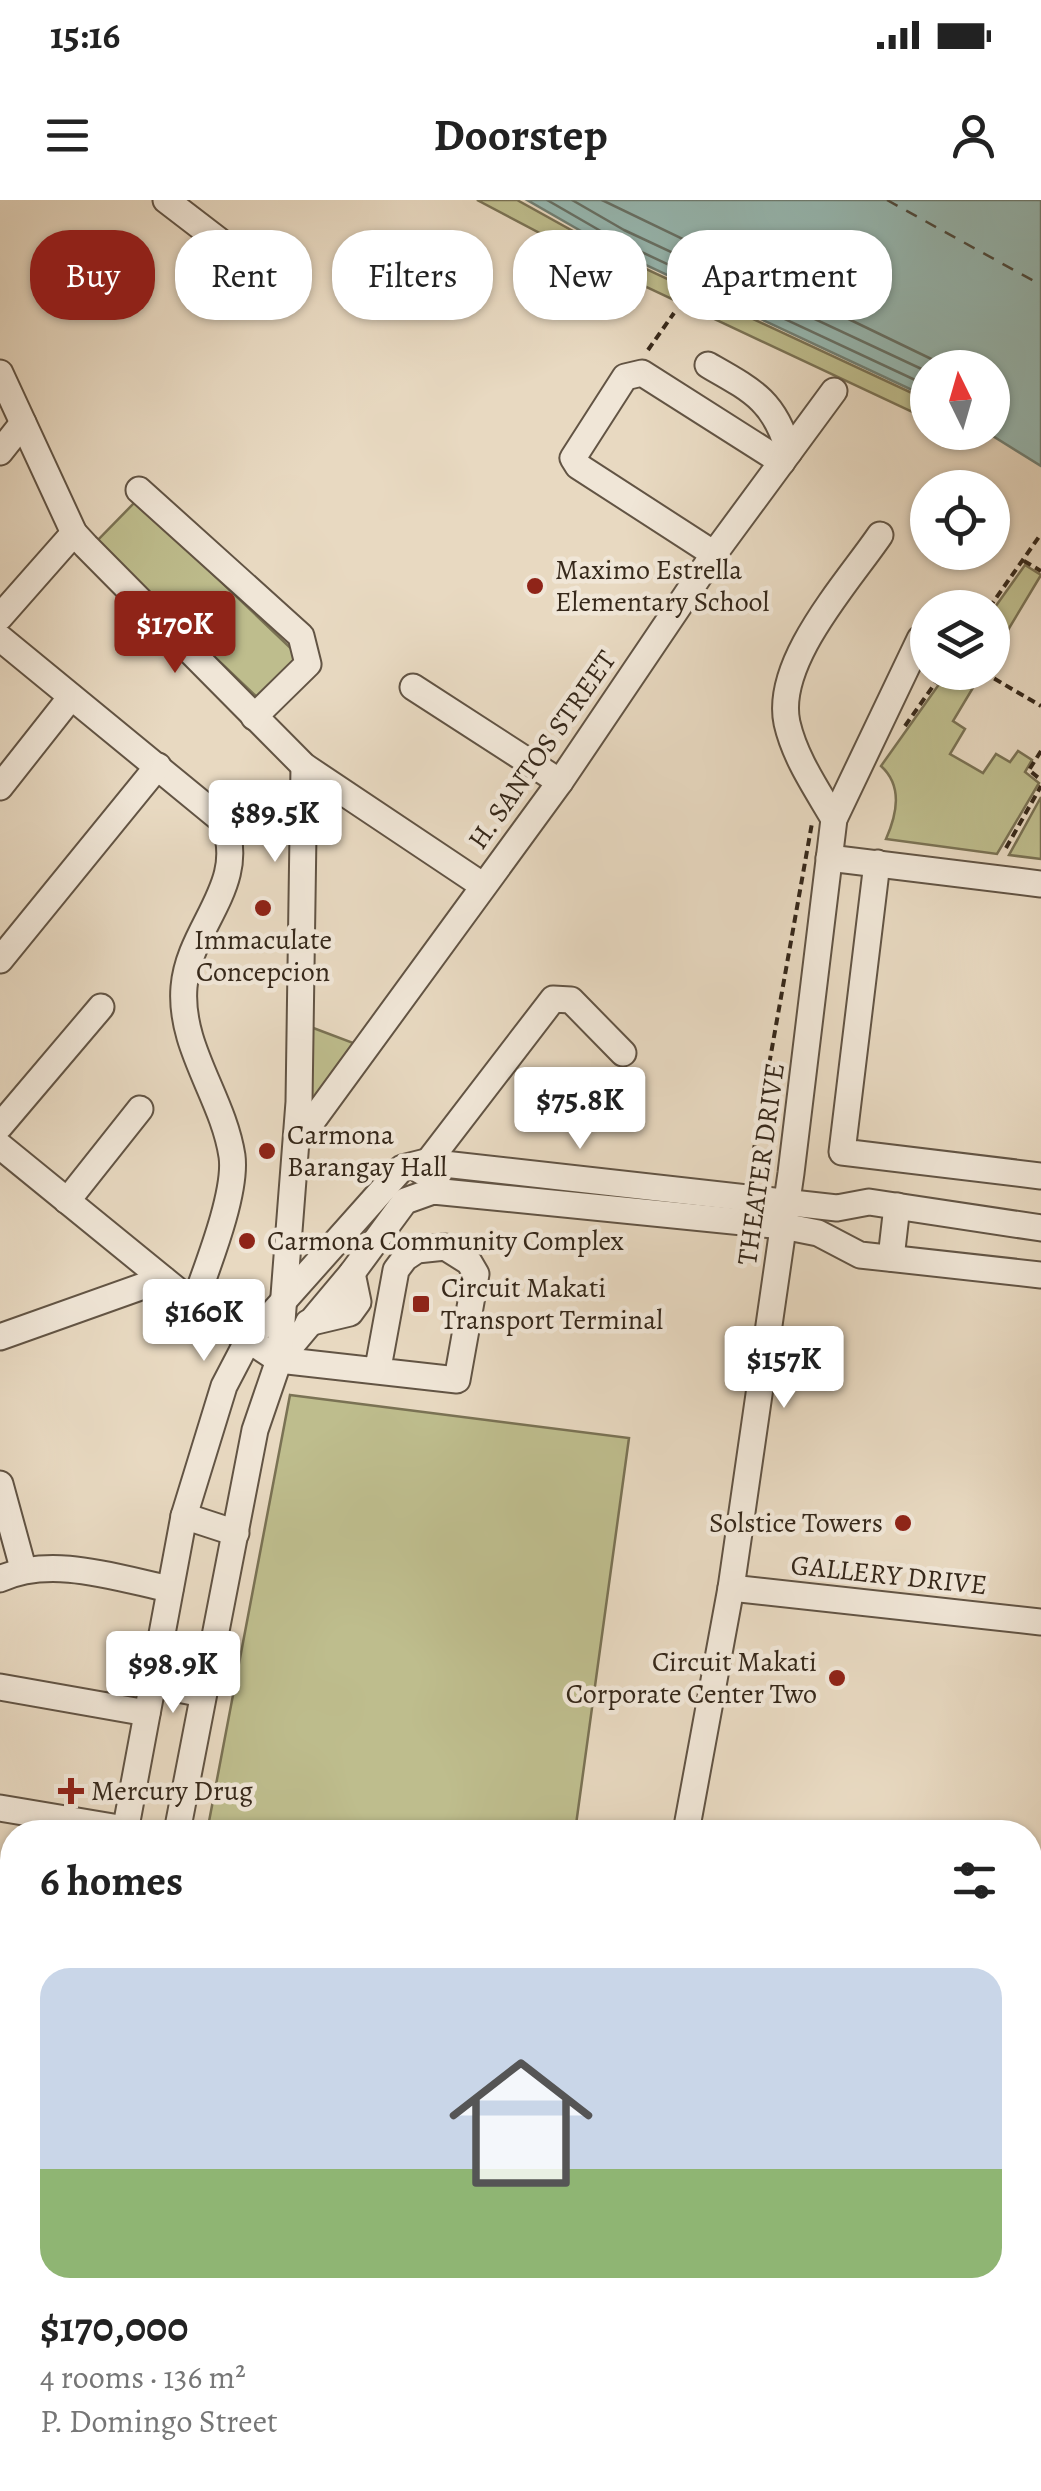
<!DOCTYPE html>
<html lang="en">
<head>
<meta charset="utf-8">
<style>
  body { margin:0; font-family:Alegreya,serif; background:#f6f6f6; color:#222; height:100vh; display:flex; flex-direction:column; font-size:38px; white-space:nowrap }
  * { box-sizing:border-box; margin:0 }
  p { font-size:32px; color:#767676 }
  .icon { flex:none; width:55px; height:55px; fill:none; stroke:currentColor; stroke-width:2; stroke-linecap:round; stroke-linejoin:round }
  .map { position:relative; flex:1; overflow:hidden }
  .details { position:absolute; left:0px; top:1620px; width:1042px; height:672px; display:flex; flex-direction:column; background:#fff; border-radius:40px 40px 0 0; box-shadow:0 2px 8px #0004 }
  .details>* { flex:none }
  .top-card { position:absolute; left:30px; top:30px; width:982px; height:90px; display:flex; gap:20px }
  .needle { width:65px; rotate:355deg }
  .controls { position:absolute; left:910px; top:150px; display:grid; gap:20px }
  .controls a { display:grid; place-items:center; width:100px; height:100px; border-radius:50%; background:#fff; box-shadow:0 2px 8px #0004; font-size:50px }
  .price { position:absolute; translate:-50% -85px; padding:0 22px; border-radius:10px; background:#fff; color:#222; font-size:32px; line-height:65px; filter:drop-shadow(0 2px 5px #0008) }
  .price::after { content:''; position:absolute; left:50%; top:60px; width:30px; height:22px; margin-left:-15px; background:inherit; clip-path:polygon(0 0,100% 0,50% 100%) }
  .price.selected { background:#8f2418; color:#fff }
  ul { padding:0; list-style:none }
  li { display:grid; align-content:center; gap:20px; height:530px; padding:0 40px }
  li+li { border-top:2px solid #e0e0e0 }
  li span { display:grid; place-items:center; height:310px; border-radius:30px; color:#555 }
  li>.icon { margin-inline-start:auto }
  span .icon { width:180px; height:180px; fill:#fffc; stroke-width:1 }
  li b { font-size:42px }
  h2 { display:flex; justify-content:space-between; align-items:center; height:120px; padding:0 40px; font-size:42px }
  .pill { padding:0 35px; border-radius:40px; background:#fff; box-shadow:0 2px 8px #0004; font-size:35px; line-height:90px }
  .pill.selected { background:#8f2418; color:#fff }
  .status { display:flex; justify-content:space-between; align-items:center; height:70px; padding:0 50px; background:#fff; direction:ltr }
  .status svg { height:28px; fill:currentColor }
  header { display:flex; justify-content:space-between; align-items:center; height:130px; padding:0 40px; background:#fff; font-size:45px; font-weight:700 }
  .map>svg:first-child { display:block }
</style>
</head>
<body>
<div class="status"><b>15:16</b><svg viewBox="0 0 49 12"><path d="M0 12V9h3v3zM5 12V6h3v6zM10 12V3h3v9zM15 12V0h3v12zM26 1h20v11H26zM47 4h2v5h-2z"/></svg></div>
<header><svg class="icon" aria-label="menu" viewBox="0 0 24 24"><path d="M4 6h16M4 12h16M4 18h16"/></svg>Doorstep<svg class="icon" aria-label="person" viewBox="0 0 24 24"><circle cx="12" cy="8" r="4"/><path d="M4 21q1-7 8-7t8 7"/></svg></header>
<div class="map">
<svg width="1041" height="2291" viewBox="0 0 1041 2291">
  <rect width="100%" height="100%" fill="#e8d9c1"/>
  <filter id="stains"><feTurbulence type="fractalNoise" baseFrequency=".002" numOctaves="4"/><feColorMatrix values="0 0 0 0 .2 0 0 0 0 .09 0 0 0 0 .02 0 0 0 .5 -.17"/></filter>
  <radialGradient id="worn" r=".72"><stop offset=".6" stop-color="#630" stop-opacity="0"/><stop offset="1" stop-color="#630" stop-opacity=".3"/></radialGradient>
  <g fill="#bebd8d" stroke="#7a7254" stroke-width="2.5">
    <path d="M 477,0 L 517,0 L 618,56 L 927,200 L 925,218 L 608,69 Z"/>
    <path d="M 136,301 L 300,457 L 259,499 L 95,343 Z"/>
    <path d="M 1025,365 L 1041,375 L 993,455 L 993,410 Z"/>
    <path d="M 947,473 L 980,476 L 953,521 L 965,529 L 950,554 L 983,573 L 996,554 L 1010,562 L 1018,551 L 1032,560 L 1025,572 L 1039,583 L 997,654 L 886,639 C 897,614 903,586 881,566 Z"/>
    <path d="M 1041,597 L 1041,659 L 1009,655 Z"/>
    <path d="M 308,826 L 356,844 L 315,903 L 304,898 Z"/>
    <path d="M 290,1195 L 629,1238 L 575,1632 L 207,1632 Z"/>
  </g>
  <path fill="#97bab4" stroke="#708076" stroke-width="2.5" d="M 527,0 L 1041,0 L 1041,266 L 988,233 L 992,232 L 992,168 L 928,168 L 927,197 L 614,50 Z"/>
  <g fill="none" stroke-linecap="round" stroke-linejoin="round">
    <g stroke="#667167" stroke-width="2.5">
      <path d="M 547,0 L 618,41 L 928,186"/>
      <path d="M 572,0 L 624,30 L 928,172"/>
      <path d="M 602,0 L 950,168"/>
    </g>
    <path stroke="#4e4c40" stroke-width="2.5" stroke-dasharray="12 10" stroke-linecap="butt" d="M 887,0 L 1041,85"/>
    <defs>
      <g id="minor">
        <path d="M 166,0 L 222,43"/>
        <path d="M 708,165 C 752,190 775,201 789,252"/>
        <path d="M 0,173 L 74,333 L 86,346 L 304,566 L 482,685"/>
        <path d="M 0,252 L 23,223"/>
        <path d="M 139,290 L 301,436 L 308,464 L 254,517"/>
        <path d="M 714,354 L 578,266 L 573,258 L 625,177 L 642,173 L 782,262"/>
        <path d="M 0,417 L 74,333"/>
        <path d="M 0,438 L 223,621 C 250,684 189,726 184,787 C 179,847 223,897 232,956 C 237,993 207,1067 194,1104"/>
        <path d="M 413,487 L 560,582"/>
        <path d="M 0,587 L 71,497"/>
        <path d="M 834,619 C 816,588 795,558 787,523 C 774,462 848,382 880,335"/>
        <path d="M 829,658 L 1041,684"/>
        <path d="M 877,663 L 842,952 L 1041,976"/>
        <path d="M 0,760 L 158,566"/>
        <path d="M 0,926 L 101,807"/>
        <path d="M 297,942 L 560,582 L 714,354 L 834,191"/>
        <path d="M 0,946 L 194,1104 L 279,1160 L 457,1180 L 476,1074 L 469,1062 L 445,1047 L 417,1050 L 405,1058 L 396,1070 L 378,1168"/>
        <path d="M 421,971 L 553,799 L 571,800 L 623,853"/>
        <path d="M 67,1001 L 140,909"/>
        <path d="M 891,1058 L 897,1006"/>
        <path d="M 308,1123 L 350,1113 L 358,1102 L 352,1073"/>
        <path d="M 0,1137 L 163,1079"/>
        <path d="M 279,1160 L 352,1073 L 405,1001 L 433,991 L 783,1026 L 818,1033 L 860,1055 L 1041,1075"/>
        <path d="M 0,1284 L 23,1368"/>
        <path d="M 184,1316 L 236,1333"/>
        <path d="M 0,1379 C 51,1355 117,1378 170,1389"/>
        <path d="M 731,1388 L 1041,1422"/>
        <path d="M 153,1484 L 203,1494"/>
        <path d="M 0,1487 L 147,1513"/>
        <path d="M 0,1608 L 125,1629"/>
        <path d="M 125,1632 L 184,1316 L 224,1186 L 247,1142 L 402,968 L 426,962 L 837,1008 L 869,1002 L 1041,1028"/>
        <path d="M 177,1632 L 255,1230 L 279,1160 L 299,902 L 304,566"/>
        <path d="M 686,1632 L 731,1388 L 791,973 L 834,619 L 920,439"/>
        <path d="M 0,1730 L 12,1732"/>
        <path d="M 0,1856 L 12,1858"/>
        <path d="M 0,1963 L 12,1983"/>
        <path d="M 1030,2094 L 1041,2095"/>
        <path d="M 0,2123 L 12,2126"/>
        <path d="M 1030,2147 L 1041,2150"/>
        <path d="M 376,2291 L 379,2280"/>
        <path d="M 554,2291 L 558,2280"/>
        <path d="M 691,2291 L 694,2280"/>
        <path d="M 810,2291 L 813,2280"/>
        <path d="M 936,2291 L 939,2280"/>
      </g>
      <g id="major">
        <path d="M 223,2280 L 334,2291"/>
        <path d="M 0,2291 L 12,2273"/>
      </g>
    </defs>
    <use href="#minor" stroke="#625444" stroke-width="29"/>
    <use href="#major" stroke="#36281a" stroke-width="34"/>
    <g stroke="#36281a" stroke-width="4" stroke-dasharray="8 5" stroke-linecap="butt">
      <path d="M 648,150 L 674,113"/>
      <path d="M 1024,361 L 1041,371"/>
      <path d="M 989,408 L 1041,334"/>
      <path d="M 983,472 L 1041,506"/>
      <path d="M 905,526 L 943,472"/>
      <path d="M 1041,551 L 1029,570 L 1041,580"/>
      <path d="M 1006,648 L 1041,586"/>
      <path d="M 751,966 L 812,623"/>
    </g>
    <use href="#minor" stroke="#f0e6d7" stroke-width="25"/>
    <use href="#major" stroke="#e8d9c1" stroke-width="30"/>
  </g>
  <g fill="#8f2418" stroke="#f0e6d7" stroke-width="4">
    <circle cx="535" cy="386" r="10"/>
    <circle cx="263" cy="708" r="10"/>
    <circle cx="267" cy="951" r="10"/>
    <circle cx="247" cy="1041" r="10"/>
    <rect x="411" y="1094" width="20" height="20" rx="5"/>
    <circle cx="903" cy="1323" r="10"/>
    <circle cx="837" cy="1478" r="10"/>
    <path d="M66 1576h10v10h10v10h-10v10h-10v-10h-10v-10h10z"/>
  </g>
  <g text-anchor="middle" dominant-baseline="central" stroke-width="9" stroke-linejoin="round" paint-order="stroke">
    <g font-size="28" fill="#36281a" stroke="#f0e6d7" text-anchor="start">
      <text x="555" y="370">Maximo Estrella<tspan x="555" dy="32">Elementary School</tspan></text>
      <text x="263" y="740" text-anchor="middle">Immaculate<tspan x="263" dy="32">Concepcion</tspan></text>
      <text x="287" y="935">Carmona<tspan x="287" dy="32">Barangay Hall</tspan></text>
      <text x="267" y="1041">Carmona Community Complex</text>
      <text x="441" y="1088">Circuit Makati<tspan x="441" dy="32">Transport Terminal</tspan></text>
      <text x="883" y="1323" text-anchor="end">Solstice Towers</text>
      <text x="817" y="1462" text-anchor="end">Circuit Makati<tspan x="817" dy="32">Corporate Center Two</tspan></text>
      <text x="91" y="1591">Mercury Drug</text>
    </g>
    <g font-size="28" fill="#36281a" stroke="#f0e6d7">
      <text transform="translate(542 550) rotate(-55)">H. SANTOS STREET</text>
      <text transform="translate(761 964) rotate(-82)">THEATER DRIVE</text>
      <text transform="translate(889 1375) rotate(6)">GALLERY DRIVE</text>
    </g>
  </g>
  <rect width="100%" height="100%" filter="url(#stains)"/>
  <rect width="100%" height="100%" fill="url(#worn)"/>
</svg>
<div class="controls">
<a><svg class="needle" viewBox="-14 -14 28 28"><path d="M0-13l5 13h-10z" fill="#e53935"/><path d="M0 13l5-13h-10z" fill="#767676"/></svg></a>
<a><svg class="icon" aria-label="locate" viewBox="0 0 24 24"><circle cx="12" cy="12" r="6"/><path d="M12 2v4M12 18v4M2 12h4M18 12h4"/></svg></a>
<a><svg class="icon" aria-label="layers" viewBox="0 0 24 24"><path d="M12 4l9 5-9 5-9-5zM3 14l9 5 9-5"/></svg></a>
</div>
<b class="price selected" style="left:175px;top:476px">$170K</b>
<b class="price" style="left:275px;top:665px">$89.5K</b>
<b class="price" style="left:580px;top:952px">$75.8K</b>
<b class="price" style="left:204px;top:1164px">$160K</b>
<b class="price" style="left:784px;top:1211px">$157K</b>
<b class="price" style="left:173px;top:1516px">$98.9K</b>
<div class="top-card">
<a class="pill selected">Buy</a>
<a class="pill">Rent</a>
<a class="pill">Filters</a>
<a class="pill">New</a>
<a class="pill">Apartment</a>
</div>
<section class="details">
<h2>6 homes<svg class="icon" aria-label="filters" viewBox="0 0 24 24"><path d="M4 7h16M4 17h16"/><circle cx="9" cy="7" r="2"/><circle cx="15" cy="17" r="2"/></svg></h2>
<ul>
<li><span style="background:linear-gradient(#c9d6e8 65%,#8fb573 0)"><svg class="icon" aria-label="home" viewBox="0 0 24 24"><path d="M3 11l9-7 9 7M6 9v11h12V9"/></svg></span><div><b>$170,000</b><p>4 rooms · 136 m²</p><p>P. Domingo Street</p></div></li>
</ul>
</section>
</div>
</body>
</html>
